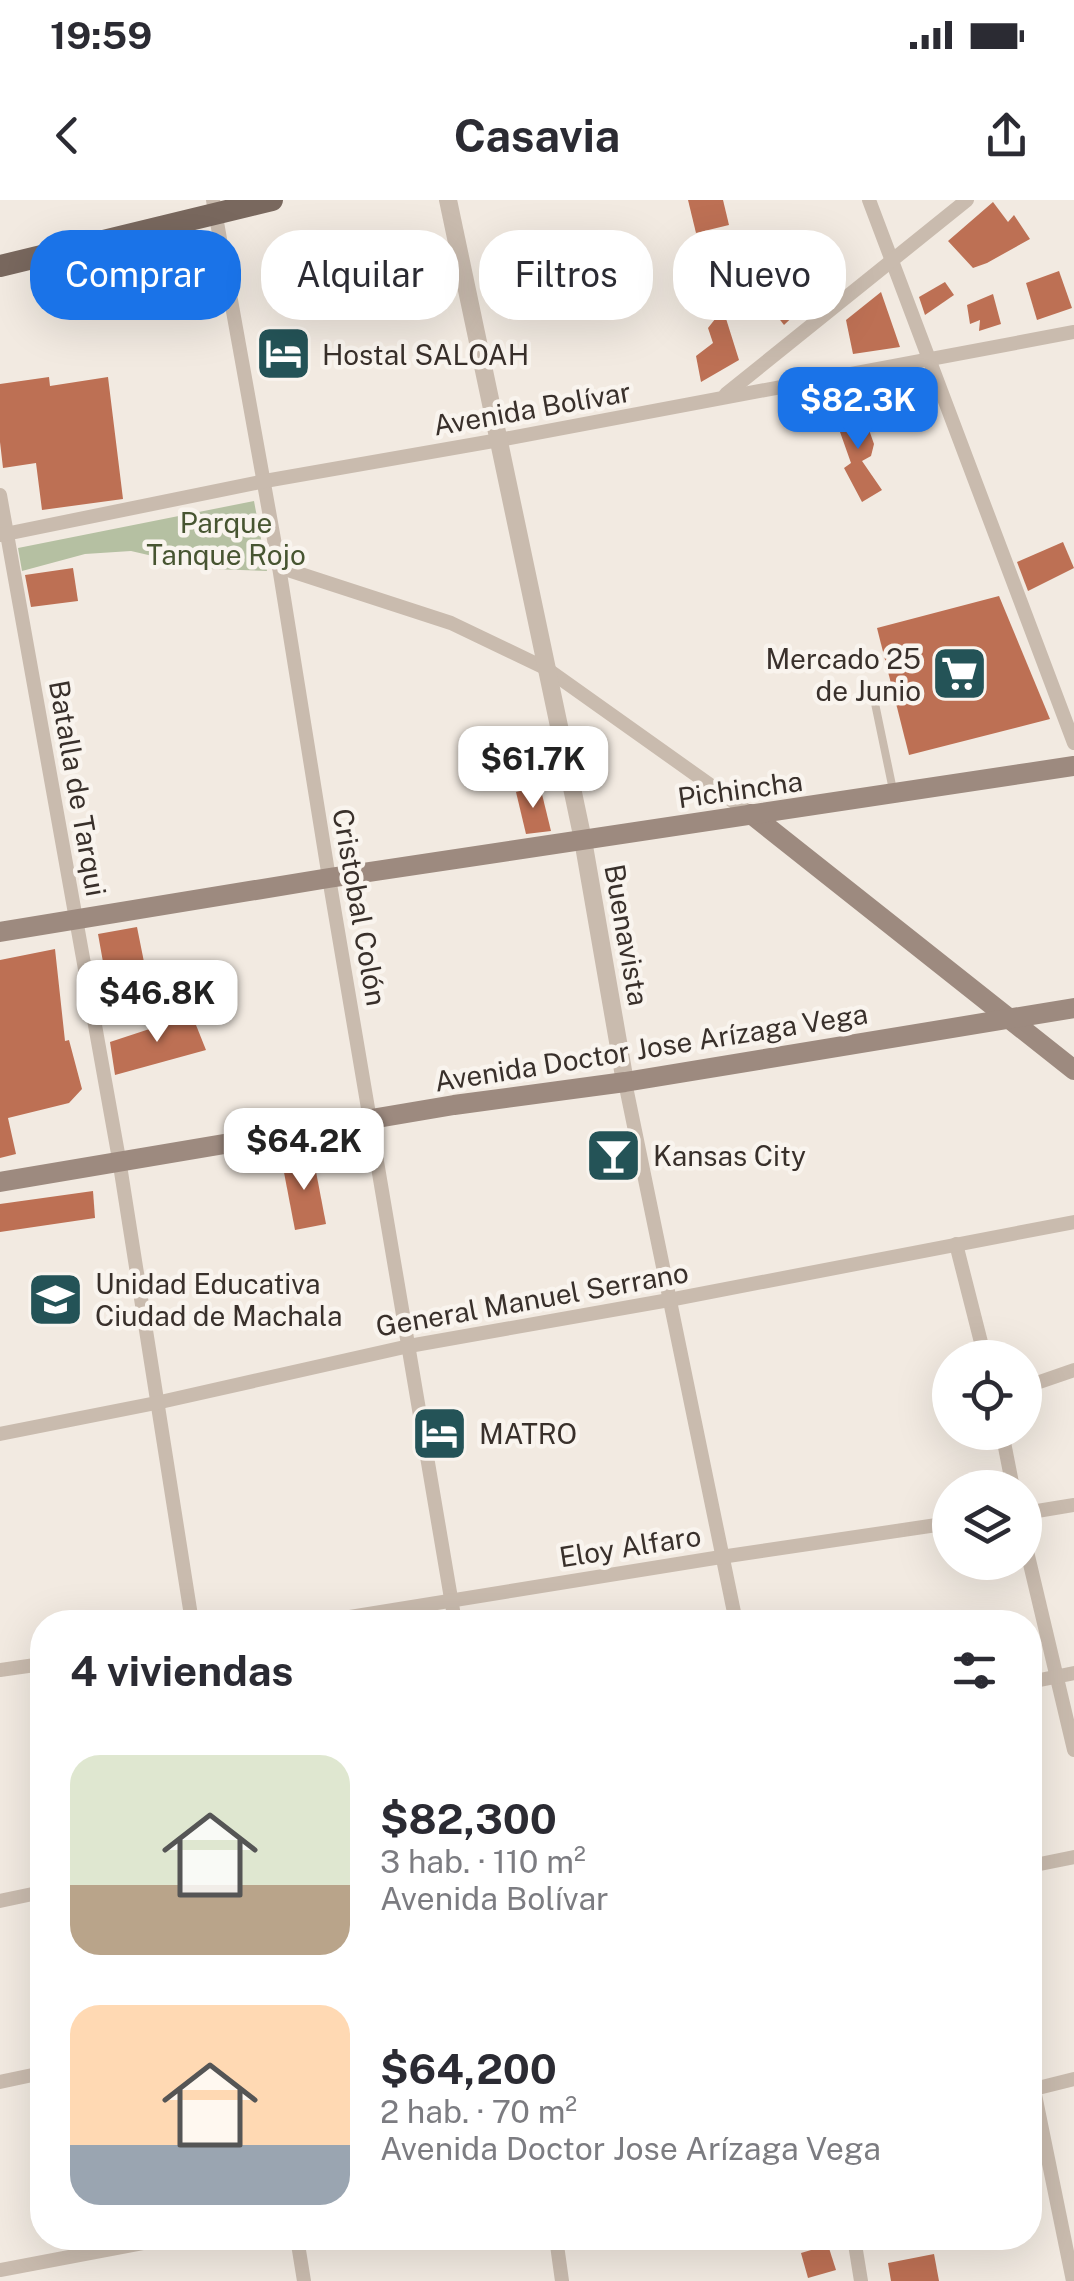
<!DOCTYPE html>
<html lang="es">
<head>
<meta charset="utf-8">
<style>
  body { margin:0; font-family:"Public Sans",sans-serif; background:#f2f2f3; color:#2b2b33; height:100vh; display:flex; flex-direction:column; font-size:38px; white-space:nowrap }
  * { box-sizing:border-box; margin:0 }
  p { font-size:32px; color:#7c7c81 }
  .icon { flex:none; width:55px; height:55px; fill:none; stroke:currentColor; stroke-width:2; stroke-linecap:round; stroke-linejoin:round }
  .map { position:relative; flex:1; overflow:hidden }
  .drawer { position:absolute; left:30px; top:1410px; width:1012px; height:640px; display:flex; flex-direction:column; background:#fff; border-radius:40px; box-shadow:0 10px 40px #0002 }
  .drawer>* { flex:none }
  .hud { position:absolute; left:30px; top:30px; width:1015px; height:90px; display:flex; gap:20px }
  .buttons { position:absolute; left:932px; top:1140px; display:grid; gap:20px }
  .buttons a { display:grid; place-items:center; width:110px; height:110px; border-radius:50%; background:#fff; box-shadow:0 10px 40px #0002; font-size:50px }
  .price { position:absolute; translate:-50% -85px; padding:0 22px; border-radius:20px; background:#fff; color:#222; font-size:32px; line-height:65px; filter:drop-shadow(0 2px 5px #0008) }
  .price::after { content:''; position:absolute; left:50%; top:60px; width:30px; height:22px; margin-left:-15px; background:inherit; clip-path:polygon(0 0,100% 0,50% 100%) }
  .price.selected { background:#1a73e8; color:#fff }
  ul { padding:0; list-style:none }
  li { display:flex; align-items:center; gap:30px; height:250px; padding:0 40px }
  li span { display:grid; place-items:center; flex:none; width:280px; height:200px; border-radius:30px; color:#555 }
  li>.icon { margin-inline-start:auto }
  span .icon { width:120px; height:120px; fill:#fffc; stroke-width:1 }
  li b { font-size:42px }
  h2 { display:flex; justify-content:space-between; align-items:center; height:120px; padding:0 40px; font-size:42px }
  .pill { padding:0 35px; border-radius:40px; background:#fff; box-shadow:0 10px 40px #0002; font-size:35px; line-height:90px }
  .pill.selected { background:#1a73e8; color:#fff }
  .status { display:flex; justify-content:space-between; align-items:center; height:70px; padding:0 50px; background:#fff; direction:ltr }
  .status svg { height:28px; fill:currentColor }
  header { display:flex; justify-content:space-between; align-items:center; height:130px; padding:0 40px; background:#fff; font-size:45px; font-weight:700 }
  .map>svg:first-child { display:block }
</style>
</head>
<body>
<div class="status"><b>19:59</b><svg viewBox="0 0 49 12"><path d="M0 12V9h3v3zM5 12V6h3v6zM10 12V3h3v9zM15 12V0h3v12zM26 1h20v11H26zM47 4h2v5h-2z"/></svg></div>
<header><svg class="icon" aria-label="back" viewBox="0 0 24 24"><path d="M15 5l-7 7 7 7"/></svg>Casavia<svg class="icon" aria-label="share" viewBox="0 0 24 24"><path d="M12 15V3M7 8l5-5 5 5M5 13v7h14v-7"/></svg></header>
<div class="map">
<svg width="1074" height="2081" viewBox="0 0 1074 2081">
  <rect width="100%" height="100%" fill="#f2eae1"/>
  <path fill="#b5c0a2" d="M 254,301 L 267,371 L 209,369 L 131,351 L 85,354 L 22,371 L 18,348 Z"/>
  <g fill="#bd7054">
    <path d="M 688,0 L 723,0 L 729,25 L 696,33 Z"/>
    <path d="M 993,2 L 1008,22 L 1014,15 L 1030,39 L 987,63 L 973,68 L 948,41 Z"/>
    <path d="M 1059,71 L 1072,108 L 1037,120 L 1026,83 Z"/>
    <path d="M 774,76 L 800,110 L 784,125 L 756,89 Z"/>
    <path d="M 945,82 L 954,95 L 925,115 L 919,97 Z"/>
    <path d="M 881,92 L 900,147 L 853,154 L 846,120 Z"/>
    <path d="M 993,94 L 1001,124 L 979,131 L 980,120 L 970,124 L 967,105 Z"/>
    <path d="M 723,109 L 739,160 L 701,182 L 696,156 L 713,143 L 708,128 Z"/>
    <path d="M 49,177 L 50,186 L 108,177 L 123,299 L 42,310 L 36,263 L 3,268 L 0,242 L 0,184 Z"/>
    <path d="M 862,210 L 874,244 L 871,256 L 862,261 L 882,290 L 862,302 L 844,268 L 851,263 L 834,215 Z"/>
    <path d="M 1063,342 L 1074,368 L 1028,391 L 1017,362 Z"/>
    <path d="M 73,368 L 78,401 L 31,407 L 25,375 Z"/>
    <path d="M 999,396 L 1050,519 L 909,555 L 877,428 Z"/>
    <path d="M 540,586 L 551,631 L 526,634 L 516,592 Z"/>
    <path d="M 137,727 L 146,772 L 143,772 L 146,810 L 105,817 L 103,802 L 110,801 L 98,734 Z"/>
    <path d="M 55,749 L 65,841 L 69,840 L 82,889 L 69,903 L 8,918 L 16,954 L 0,958 L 0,760 Z"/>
    <path d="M 192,815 L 206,850 L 115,875 L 110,842 Z"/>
    <path d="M 313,956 L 326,1024 L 295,1030 L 282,962 Z"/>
    <path d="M 93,991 L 95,1018 L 0,1032 L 0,1004 Z"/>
    <path d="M 828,2045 L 836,2070 L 808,2078 L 801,2053 Z"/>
    <path d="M 934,2054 L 939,2081 L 891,2081 L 888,2063 Z"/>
  </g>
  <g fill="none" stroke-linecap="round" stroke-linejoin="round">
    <path stroke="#c9bbae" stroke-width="8" d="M 872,489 L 893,590"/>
    <g stroke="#c9bbae" stroke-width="14">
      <path d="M 213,0 L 279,367 L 329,678 L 455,1422"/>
      <path d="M 869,0 L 1074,543"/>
      <path d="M 726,194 L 967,0"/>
      <path d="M 0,295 L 119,959 L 192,1422"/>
      <path d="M 1,335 L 265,281 L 499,240 L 1074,132"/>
      <path d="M 279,367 L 451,423 L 547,469 L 751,614"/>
      <path d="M 625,882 L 736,1422"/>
      <path d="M 956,1044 L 985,1158"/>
      <path d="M 1025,1187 L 1074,1170"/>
      <path d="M 1002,1232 L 1013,1288"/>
      <path d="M 0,1234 L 156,1203 L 409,1146 L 669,1100 L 1074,1022"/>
      <path d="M 1025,1313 L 1074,1305"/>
      <path d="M 1025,1343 L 1074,1550"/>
      <path d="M 319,1422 L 721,1357 L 950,1323"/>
      <path d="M 0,1470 L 42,1464"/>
      <path d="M 1030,1482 L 1074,1473"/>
      <path d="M 1030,1666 L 1074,1657"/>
      <path d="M 0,1701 L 42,1692"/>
      <path d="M 0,1882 L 42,1873"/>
      <path d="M 1030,1890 L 1074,1879"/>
      <path d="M 1034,1890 L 1073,2081"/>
      <path d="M 297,2038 L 304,2081"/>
      <path d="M 556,2038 L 562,2081"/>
      <path d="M 854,2038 L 861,2081"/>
      <path d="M 0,2070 L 169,2038"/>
    </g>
    <path stroke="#c9bbae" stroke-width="18" d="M 448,0 L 583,640 L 625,882"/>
    <g stroke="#9d8a7f" stroke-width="20">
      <path d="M 751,614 L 1074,870"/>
      <path d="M 0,732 L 329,678 L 1074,566"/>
      <path d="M 0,982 L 454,905 L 625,882 L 1074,808"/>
    </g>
    <path stroke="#79685e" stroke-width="22" d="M 0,66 L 272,0"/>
  </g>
  <defs>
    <symbol id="hotel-square" viewBox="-11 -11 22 22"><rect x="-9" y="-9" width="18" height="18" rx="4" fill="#245357" stroke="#f9f4ee"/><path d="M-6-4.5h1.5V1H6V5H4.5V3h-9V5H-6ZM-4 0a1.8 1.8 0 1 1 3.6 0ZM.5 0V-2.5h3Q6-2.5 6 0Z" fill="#fff"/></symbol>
    <symbol id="supermarket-square" viewBox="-11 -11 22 22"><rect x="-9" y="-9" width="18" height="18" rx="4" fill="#245357" stroke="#f9f4ee"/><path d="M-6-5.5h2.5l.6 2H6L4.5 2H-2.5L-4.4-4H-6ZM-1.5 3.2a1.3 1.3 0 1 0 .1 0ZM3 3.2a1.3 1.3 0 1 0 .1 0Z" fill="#fff"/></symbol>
    <symbol id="bar-square" viewBox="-11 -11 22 22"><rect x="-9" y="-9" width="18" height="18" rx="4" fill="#245357" stroke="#f9f4ee"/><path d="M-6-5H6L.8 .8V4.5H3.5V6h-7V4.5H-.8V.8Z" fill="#fff"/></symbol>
    <symbol id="school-square" viewBox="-11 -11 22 22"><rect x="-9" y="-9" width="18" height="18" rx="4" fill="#245357" stroke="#f9f4ee"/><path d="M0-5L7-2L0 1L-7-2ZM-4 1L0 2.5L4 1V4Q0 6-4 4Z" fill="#fff"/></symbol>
  </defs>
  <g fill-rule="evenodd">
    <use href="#hotel-square" x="252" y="122" width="63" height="63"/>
    <use href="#supermarket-square" x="928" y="442" width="63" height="63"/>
    <use href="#bar-square" x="582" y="924" width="63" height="63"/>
    <use href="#school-square" x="24" y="1068" width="63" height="63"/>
    <use href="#hotel-square" x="408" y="1202" width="63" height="63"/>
  </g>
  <g text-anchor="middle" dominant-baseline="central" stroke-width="9" stroke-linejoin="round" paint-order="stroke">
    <g font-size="28" fill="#39302b" stroke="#f9f4ee" text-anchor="start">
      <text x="322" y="154">Hostal SALOAH</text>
      <text x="921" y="458" text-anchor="end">Mercado 25<tspan x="921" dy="32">de Junio</tspan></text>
      <text x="653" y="955">Kansas City</text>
      <text x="95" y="1083">Unidad Educativa<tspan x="95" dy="32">Ciudad de Machala</tspan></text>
      <text x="479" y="1233">MATRO</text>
    </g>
    <g font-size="28" fill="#39302b" stroke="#f9f4ee">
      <text transform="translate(532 208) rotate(-10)">Avenida Bolívar</text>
      <text transform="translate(78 588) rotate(80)">Batalla de Tarqui</text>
      <text transform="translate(740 589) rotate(-8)">Pichincha</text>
      <text transform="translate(360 707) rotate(80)">Cristobal Colón</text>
      <text transform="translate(627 735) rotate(80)">Buenavista</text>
      <text transform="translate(651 847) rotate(-9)">Avenida Doctor Jose Arízaga Vega</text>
      <text transform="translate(532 1099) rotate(-10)">General Manuel Serrano</text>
      <text transform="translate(630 1346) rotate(-9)">Eloy Alfaro</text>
    </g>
    <g font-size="28" fill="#475531" stroke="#f9f4ee">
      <text x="226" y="322">Parque<tspan x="226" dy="32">Tanque Rojo</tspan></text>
    </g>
  </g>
</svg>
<div class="buttons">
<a><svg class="icon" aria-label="locate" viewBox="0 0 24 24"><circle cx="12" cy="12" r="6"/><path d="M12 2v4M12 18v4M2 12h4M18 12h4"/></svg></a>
<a><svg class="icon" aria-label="layers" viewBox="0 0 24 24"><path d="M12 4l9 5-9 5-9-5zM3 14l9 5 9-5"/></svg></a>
</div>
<b class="price selected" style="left:858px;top:252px">$82.3K</b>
<b class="price" style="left:533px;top:611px">$61.7K</b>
<b class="price" style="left:157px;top:845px">$46.8K</b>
<b class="price" style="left:304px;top:993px">$64.2K</b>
<div class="hud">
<a class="pill selected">Comprar</a>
<a class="pill">Alquilar</a>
<a class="pill">Filtros</a>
<a class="pill">Nuevo</a>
</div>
<section class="drawer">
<h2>4 viviendas<svg class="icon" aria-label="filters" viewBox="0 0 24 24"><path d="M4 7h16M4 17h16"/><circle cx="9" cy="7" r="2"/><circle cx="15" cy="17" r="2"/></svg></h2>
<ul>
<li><span style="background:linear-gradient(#dfe7d0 65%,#b9a48a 0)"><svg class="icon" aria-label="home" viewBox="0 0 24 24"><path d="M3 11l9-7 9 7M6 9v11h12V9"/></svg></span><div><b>$82,300</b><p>3 hab. · 110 m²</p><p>Avenida Bolívar</p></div></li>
<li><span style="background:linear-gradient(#ffd9b3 70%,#9aa5b1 0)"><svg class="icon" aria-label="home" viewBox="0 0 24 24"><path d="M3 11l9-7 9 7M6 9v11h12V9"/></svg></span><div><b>$64,200</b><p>2 hab. · 70 m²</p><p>Avenida Doctor Jose Arízaga Vega</p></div></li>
</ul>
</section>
</div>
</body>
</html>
